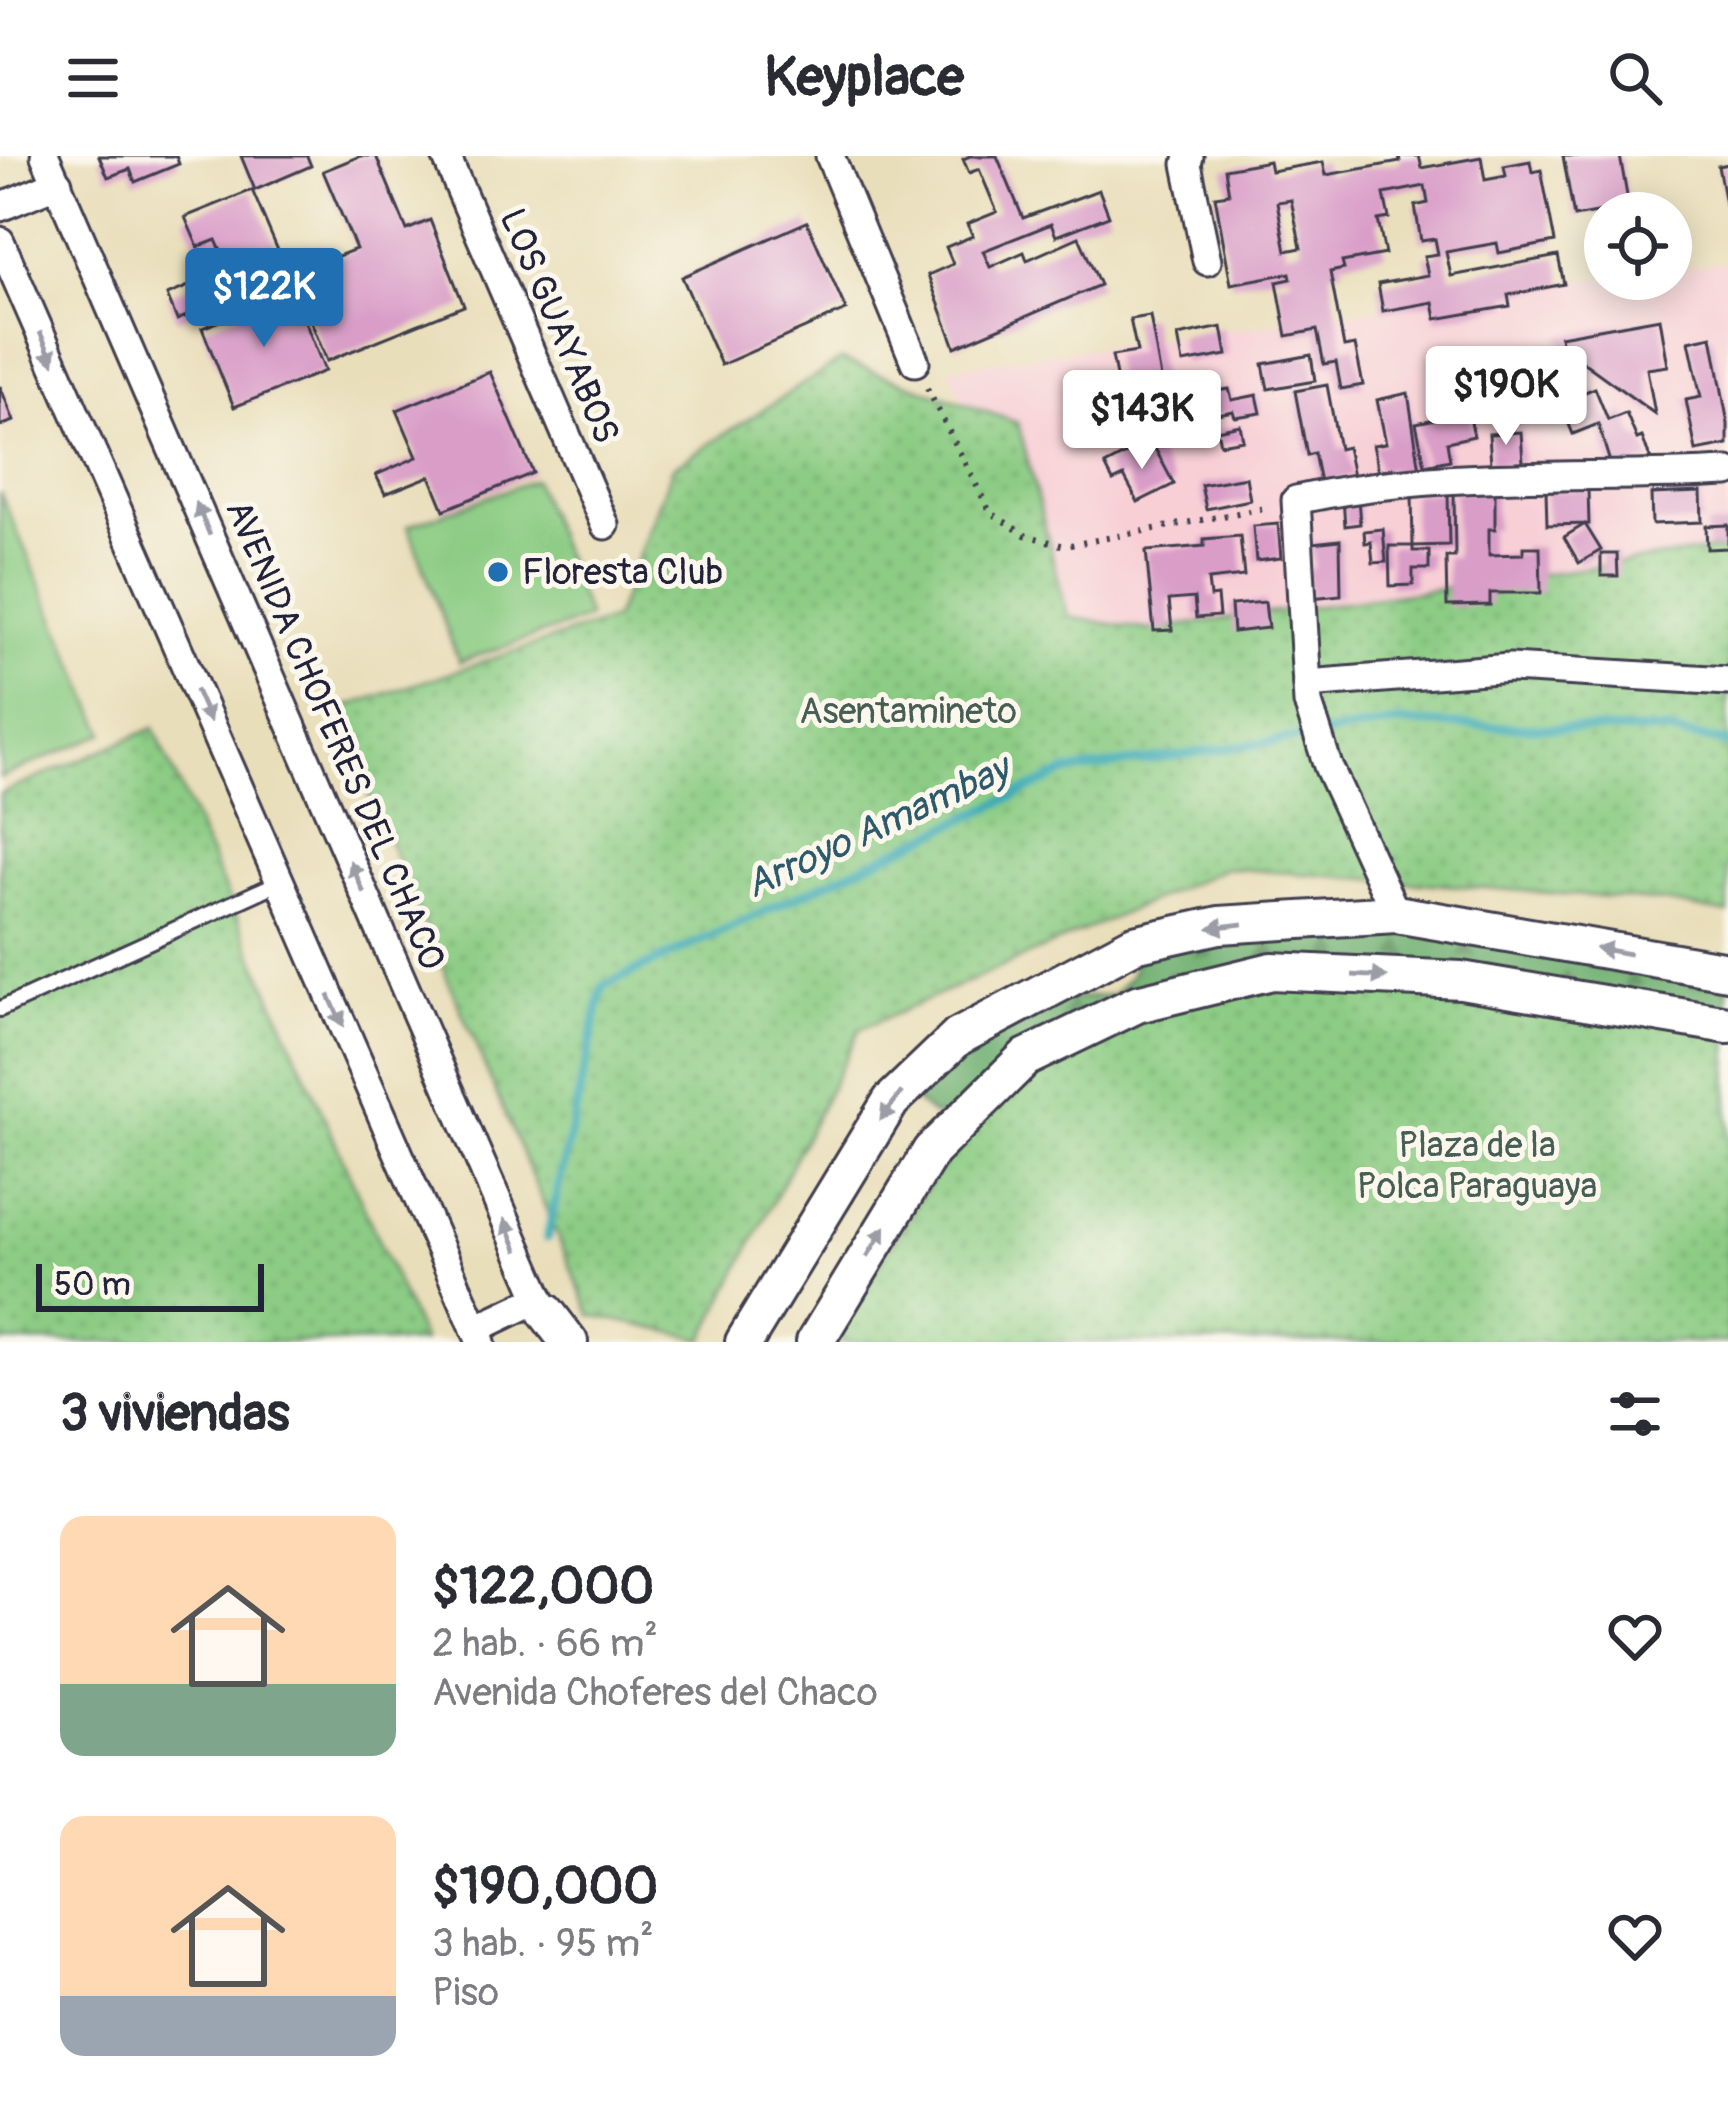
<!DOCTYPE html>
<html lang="es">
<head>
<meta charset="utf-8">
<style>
  body { margin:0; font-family:Pangolin,sans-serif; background:#f7f7f7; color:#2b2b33; height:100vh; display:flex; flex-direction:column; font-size:45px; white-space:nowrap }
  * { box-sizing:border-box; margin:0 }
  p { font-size:39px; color:#7c7c81 }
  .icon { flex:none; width:66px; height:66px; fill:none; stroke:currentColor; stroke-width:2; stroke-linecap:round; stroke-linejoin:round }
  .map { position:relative; height:1186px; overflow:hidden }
  .details { display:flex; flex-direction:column; background:#fff; flex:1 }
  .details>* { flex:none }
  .tools { position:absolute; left:1584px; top:36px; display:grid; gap:24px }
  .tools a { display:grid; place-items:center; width:108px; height:108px; border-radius:50%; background:#fff; box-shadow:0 6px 30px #0003; font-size:60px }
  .scale { position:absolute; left:36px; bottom:30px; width:228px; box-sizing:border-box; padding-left:12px; border:6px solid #22223b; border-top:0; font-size:33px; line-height:42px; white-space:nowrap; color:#22223b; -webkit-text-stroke:9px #fbf7ec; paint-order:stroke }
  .price { position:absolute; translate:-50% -102px; padding:0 27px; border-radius:12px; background:#fff; color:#222; font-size:39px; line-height:78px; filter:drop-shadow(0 3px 6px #0008) }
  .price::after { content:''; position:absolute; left:50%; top:72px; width:36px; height:27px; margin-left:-18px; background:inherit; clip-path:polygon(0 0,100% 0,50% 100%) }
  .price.active { background:#1f6fb2; color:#fff }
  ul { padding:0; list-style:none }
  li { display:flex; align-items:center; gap:36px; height:300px; padding:0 60px }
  li span { display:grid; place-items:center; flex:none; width:336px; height:240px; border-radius:24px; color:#555 }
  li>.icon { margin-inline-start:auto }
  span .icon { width:144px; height:144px; fill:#fffc; stroke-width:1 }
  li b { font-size:51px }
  h2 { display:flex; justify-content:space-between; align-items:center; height:144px; padding:0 60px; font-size:51px }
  header { display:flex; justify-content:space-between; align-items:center; height:156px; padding:0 60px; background:#fff; font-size:54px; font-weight:700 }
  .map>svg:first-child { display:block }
</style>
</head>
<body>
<header><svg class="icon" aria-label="menu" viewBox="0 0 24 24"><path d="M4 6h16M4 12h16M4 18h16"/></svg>Keyplace<svg class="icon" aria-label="search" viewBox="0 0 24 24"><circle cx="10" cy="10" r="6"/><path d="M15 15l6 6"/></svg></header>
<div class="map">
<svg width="1728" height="1186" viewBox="0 0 1728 1186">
  <defs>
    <pattern id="forest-firs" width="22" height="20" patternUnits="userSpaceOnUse" patternTransform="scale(3)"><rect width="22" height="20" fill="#71b072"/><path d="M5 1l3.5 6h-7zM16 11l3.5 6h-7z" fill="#5c8f5f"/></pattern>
    <pattern id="park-dots" width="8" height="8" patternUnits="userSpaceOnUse" patternTransform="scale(3)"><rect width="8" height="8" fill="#8ccc84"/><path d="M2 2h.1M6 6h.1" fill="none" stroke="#78af73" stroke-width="1.8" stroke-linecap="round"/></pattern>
  </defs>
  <rect width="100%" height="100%" fill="#fbf7ec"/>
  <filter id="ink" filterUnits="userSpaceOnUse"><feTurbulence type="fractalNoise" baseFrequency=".00833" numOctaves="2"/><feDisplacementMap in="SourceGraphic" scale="24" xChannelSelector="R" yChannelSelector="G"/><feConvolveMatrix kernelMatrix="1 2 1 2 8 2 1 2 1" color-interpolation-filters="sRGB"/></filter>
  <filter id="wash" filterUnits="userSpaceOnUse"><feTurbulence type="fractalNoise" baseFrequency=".004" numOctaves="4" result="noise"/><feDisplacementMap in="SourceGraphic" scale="48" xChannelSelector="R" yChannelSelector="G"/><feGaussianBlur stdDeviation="2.7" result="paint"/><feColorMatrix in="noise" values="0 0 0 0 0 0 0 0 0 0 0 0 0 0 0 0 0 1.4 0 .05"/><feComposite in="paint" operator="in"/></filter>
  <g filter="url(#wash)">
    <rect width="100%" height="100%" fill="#e9deba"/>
    <path fill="#f7cfd5" d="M 1728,106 L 1728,461 L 1063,498 L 949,212 L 1605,122 L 1671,123 L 1671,113 Z"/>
    <g fill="#8ccc84" stroke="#577760" stroke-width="3">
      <path d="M 534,324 L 588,462 L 459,506 L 408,370 Z"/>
      <path d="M 0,336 L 105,577 L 0,622 Z"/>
    </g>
    <path fill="url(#forest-firs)" stroke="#4a6956" stroke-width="3" d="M 1416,775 L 1728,804 L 1728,942 L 1105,869 L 958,963 L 932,959 L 913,943 L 934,890 L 1060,843 L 1113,839 L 1130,820 L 1138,796 L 1279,779 L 1386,781 Z"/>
    <g fill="url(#park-dots)" stroke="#577760" stroke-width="3">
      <path d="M 841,204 L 1018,267 L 1068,461 L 1149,474 L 1714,394 L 1728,396 L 1728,758 L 1665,746 L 1226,712 L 859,874 L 704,1183 L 591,1159 L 333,555 L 614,463 L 673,311 Z"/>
      <path d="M 154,572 L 423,1186 L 0,1186 L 0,638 Z"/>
      <path d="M 1480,830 L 1728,873 L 1728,1186 L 831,1186 L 978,950 L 1182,834 Z"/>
    </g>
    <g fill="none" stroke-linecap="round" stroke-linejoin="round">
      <path stroke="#3cacb6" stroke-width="9" d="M 547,1082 L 603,830 L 1066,616 L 1399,567 L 1668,576 L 1728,587"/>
    </g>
    <g id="blocks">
      <g fill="#d99dc8" fill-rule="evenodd">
        <path d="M 99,0 L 176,0 L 179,8 L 135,26 L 130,13 L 108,21 Z"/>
        <path d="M 241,0 L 307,0 L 311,10 L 255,34 Z"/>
        <path d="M 360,0 L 376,0 L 407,74 L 430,64 L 464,150 L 327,205 L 292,118 L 356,93 L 323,15 Z"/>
        <path d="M 970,0 L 997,0 L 1023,62 L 1099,34 L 1109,60 L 1056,80 L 1051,68 L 983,95 L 990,111 L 1024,96 L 1027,104 L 1079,81 L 1100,129 L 955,191 L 928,119 L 953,108 L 946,91 L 973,80 L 967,68 L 997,56 L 979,13 L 969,17 L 963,3 Z"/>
        <path d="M 1399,0 L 1419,0 L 1422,12 L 1481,1 L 1485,24 L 1506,20 L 1504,10 L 1530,5 L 1532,16 L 1541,14 L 1555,86 L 1499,97 L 1497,87 L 1446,96 L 1451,120 L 1558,100 L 1564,128 L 1508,139 L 1510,150 L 1436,163 L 1433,146 L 1383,155 L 1378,128 L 1428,119 L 1424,100 L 1438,98 L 1435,83 L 1421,85 L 1415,50 L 1428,47 L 1425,30 L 1384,38 L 1389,62 L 1378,64 L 1385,98 L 1342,106 L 1344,113 L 1330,116 L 1344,191 L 1355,189 L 1363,229 L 1341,233 L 1336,206 L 1324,208 L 1317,174 L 1287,180 L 1277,126 L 1291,123 L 1290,117 L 1231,128 L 1215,40 L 1229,38 L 1225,13 L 1269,5 L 1271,15 L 1323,6 L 1326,19 L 1400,6 ZM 1291,44 L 1301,92 L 1286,95 L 1277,46 Z"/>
        <path d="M 1563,0 L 1620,0 L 1629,51 L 1574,61 Z"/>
        <path d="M 1728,8 L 1728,53 L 1726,53 L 1718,10 Z"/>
        <path d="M 252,34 L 289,120 L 241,141 L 216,84 L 198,91 L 185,61 Z"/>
        <path d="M 807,66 L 846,154 L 721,209 L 682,121 Z"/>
        <path d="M 208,122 L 214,137 L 228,131 L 233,141 L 177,164 L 167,139 Z"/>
        <path d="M 293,136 L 325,215 L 234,251 L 202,172 Z"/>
        <path d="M 1150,160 L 1161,222 L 1118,230 L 1112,200 L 1137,196 L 1130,163 Z"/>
        <path d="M 1660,162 L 1668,210 L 1647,213 L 1655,258 L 1562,191 L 1560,180 Z"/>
        <path d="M 1222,171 L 1227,199 L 1183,207 L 1178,180 Z"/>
        <path d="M 1712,180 L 1728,268 L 1728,289 L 1696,295 L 1686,244 L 1701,241 L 1689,185 Z"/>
        <path d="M 1311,199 L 1315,225 L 1268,233 L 1263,208 Z"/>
        <path d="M 1566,214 L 1575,236 L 1546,248 L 1537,226 Z"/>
        <path d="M 490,216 L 533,317 L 444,354 L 430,320 L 385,338 L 376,319 L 417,301 L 397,254 Z"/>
        <path d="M 1185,225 L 1189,247 L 1163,252 L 1159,230 Z"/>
        <path d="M 1327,229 L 1339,293 L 1347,291 L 1353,320 L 1320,326 L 1314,297 L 1307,299 L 1295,235 Z"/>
        <path d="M 0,230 L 14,265 L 0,270 Z"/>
        <path d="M 1595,232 L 1608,264 L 1626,257 L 1637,283 L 1642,281 L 1651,304 L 1614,319 L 1598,268 L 1573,278 L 1560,246 Z"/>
        <path d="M 1229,233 L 1232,244 L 1257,239 L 1261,257 L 1235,261 L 1233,255 L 1198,262 L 1194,239 Z"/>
        <path d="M 1464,234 L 1474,280 L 1447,286 L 1450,304 L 1425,309 L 1416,267 L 1441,262 L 1436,240 Z"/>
        <path d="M 1408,237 L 1420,314 L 1394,321 L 1392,312 L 1379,315 L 1373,289 L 1386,287 L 1377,244 Z"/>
        <path d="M 1186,252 L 1192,284 L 1156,291 L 1150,258 Z"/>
        <path d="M 1240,269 L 1243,284 L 1220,288 L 1217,274 Z"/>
        <path d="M 1521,276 L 1523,306 L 1491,308 L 1489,278 Z"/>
        <path d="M 1151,285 L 1174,328 L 1138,346 L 1124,320 L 1113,325 L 1105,309 Z"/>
        <path d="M 1246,321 L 1250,344 L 1206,353 L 1201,329 Z"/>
        <path d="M 1588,334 L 1589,368 L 1547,369 L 1546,335 Z"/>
        <path d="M 1495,335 L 1495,373 L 1489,373 L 1489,399 L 1523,398 L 1523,391 L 1540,391 L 1541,437 L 1490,437 L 1490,449 L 1447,450 L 1446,401 L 1455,401 L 1454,336 Z"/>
        <path d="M 1701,336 L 1702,366 L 1652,368 L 1651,338 Z"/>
        <path d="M 1412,337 L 1448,337 L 1449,389 L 1413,390 Z"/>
        <path d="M 1358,342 L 1360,368 L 1345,370 L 1343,343 Z"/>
        <path d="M 1278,368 L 1281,402 L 1256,405 L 1253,370 Z"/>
        <path d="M 1585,368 L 1601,394 L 1579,407 L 1564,381 Z"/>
        <path d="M 1728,369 L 1728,392 L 1707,393 L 1706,370 Z"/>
        <path d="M 1383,373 L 1386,406 L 1373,407 L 1371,386 L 1365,387 L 1364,375 Z"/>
        <path d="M 1240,380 L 1244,420 L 1208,424 L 1210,441 L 1217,440 L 1219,460 L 1196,462 L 1194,442 L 1169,444 L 1172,474 L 1154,475 L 1146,395 L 1204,390 L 1204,383 Z"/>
        <path d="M 1340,384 L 1341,439 L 1310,442 L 1307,414 L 1314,413 L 1312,387 Z"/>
        <path d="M 1389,390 L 1413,390 L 1413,395 L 1429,395 L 1429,413 L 1413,413 L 1413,429 L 1390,430 Z"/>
        <path d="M 1601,398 L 1617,398 L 1618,420 L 1601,420 Z"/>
        <path d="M 1265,446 L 1268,472 L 1233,476 L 1231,449 Z"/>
      </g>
    </g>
  </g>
  <g filter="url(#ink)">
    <use href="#blocks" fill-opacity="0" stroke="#403e4e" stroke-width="3"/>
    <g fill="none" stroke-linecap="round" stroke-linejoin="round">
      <defs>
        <path id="service" d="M 0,853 L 280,726"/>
        <g id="minor">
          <path d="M 45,0 L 552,1171"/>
          <path d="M 446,0 L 605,369"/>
          <path d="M 830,0 L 915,206"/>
          <path d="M 1189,0 L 1187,8 L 1207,105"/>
          <path d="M 0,51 L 58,27"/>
          <path d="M 0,85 L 481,1186"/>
          <path d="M 1307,528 L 1510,512 L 1728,525"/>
          <path d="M 1396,758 L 1328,610 L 1308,547 L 1296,344 C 1438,312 1584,324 1728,316"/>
          <path d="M 475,1173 L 538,1143"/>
        </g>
        <g id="tertiary">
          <path d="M 546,1156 L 569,1186"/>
          <path d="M 744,1186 L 891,945 L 958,881 L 1134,788 L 1219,769 L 1396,758 L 1728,815"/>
          <path d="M 815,1186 L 931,995 L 1025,902 L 1137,848 L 1272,815 L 1461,824 L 1728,869"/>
        </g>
      </defs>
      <use href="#service" stroke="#403e4e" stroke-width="20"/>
      <use href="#minor" stroke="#403e4e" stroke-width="33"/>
      <use href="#tertiary" stroke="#403e4e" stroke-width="42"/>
      <path stroke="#403e4e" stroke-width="6" stroke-dasharray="3 9" stroke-linecap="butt" d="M 927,232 L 990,356 L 1025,379 L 1065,390 L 1270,351"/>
      <use href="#service" stroke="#fff" stroke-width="14"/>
      <use href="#minor" stroke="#fff" stroke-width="27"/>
      <use href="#tertiary" stroke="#fff" stroke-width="36"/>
    </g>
    <defs><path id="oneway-solid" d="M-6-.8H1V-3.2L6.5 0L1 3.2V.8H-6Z" transform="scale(3)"/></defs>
    <g fill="#9c9ca7">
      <use href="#oneway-solid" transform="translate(47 192) rotate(66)"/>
      <use href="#oneway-solid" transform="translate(203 363) rotate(-113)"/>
      <use href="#oneway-solid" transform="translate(203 550) rotate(66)"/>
      <use href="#oneway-solid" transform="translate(357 721) rotate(-113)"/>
      <use href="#oneway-solid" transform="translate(1226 770) rotate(173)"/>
      <use href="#oneway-solid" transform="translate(1613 795) rotate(-170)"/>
      <use href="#oneway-solid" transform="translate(1370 820) rotate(3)"/>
      <use href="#oneway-solid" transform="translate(336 855) rotate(66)"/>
      <use href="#oneway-solid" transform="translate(891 950) rotate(127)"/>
      <use href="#oneway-solid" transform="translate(511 1079) rotate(-113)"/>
      <use href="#oneway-solid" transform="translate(876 1086) rotate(-59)"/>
    </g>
  </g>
  <circle fill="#1f6fb2" stroke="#fbf7ec" stroke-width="4.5" cx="498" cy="416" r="12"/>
  <g text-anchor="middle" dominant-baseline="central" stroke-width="10" stroke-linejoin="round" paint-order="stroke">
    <g font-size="36" fill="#22223b" stroke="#fbf7ec">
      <text transform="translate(559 170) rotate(67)">LOS GUAYABOS</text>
      <text transform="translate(335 579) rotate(67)">AVENIDA CHOFERES DEL CHACO</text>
    </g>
    <g font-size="36" fill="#22223b" stroke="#fbf7ec" text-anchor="start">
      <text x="522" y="416">Floresta Club</text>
    </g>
    <g font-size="36" fill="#475e55" stroke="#fbf7ec">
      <text x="908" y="555">Asentamineto</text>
      <text x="1477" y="989">Plaza de la<tspan x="1477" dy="41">Polca Paraguaya</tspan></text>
    </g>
    <g font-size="39" font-style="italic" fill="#2c596c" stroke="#fbf7ec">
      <text transform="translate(877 671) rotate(-25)">Arroyo Amambay</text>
    </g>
  </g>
</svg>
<div class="tools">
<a><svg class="icon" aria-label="locate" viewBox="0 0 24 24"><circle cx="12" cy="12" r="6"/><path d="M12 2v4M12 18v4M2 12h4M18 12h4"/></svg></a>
</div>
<div class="scale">50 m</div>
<b class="price active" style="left:264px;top:194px">$122K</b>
<b class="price" style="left:1506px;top:292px">$190K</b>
<b class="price" style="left:1142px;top:316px">$143K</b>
</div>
<section class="details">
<h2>3 viviendas<svg class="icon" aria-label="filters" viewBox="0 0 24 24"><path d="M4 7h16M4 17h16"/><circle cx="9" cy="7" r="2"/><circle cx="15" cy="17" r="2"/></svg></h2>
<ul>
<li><span style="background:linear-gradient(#ffd9b3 70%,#7fa58c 0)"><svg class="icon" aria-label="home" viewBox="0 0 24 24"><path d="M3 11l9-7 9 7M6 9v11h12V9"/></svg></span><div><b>$122,000</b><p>2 hab. · 66 m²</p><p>Avenida Choferes del Chaco</p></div><svg class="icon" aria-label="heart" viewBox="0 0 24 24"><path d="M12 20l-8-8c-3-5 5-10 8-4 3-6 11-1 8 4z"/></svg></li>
<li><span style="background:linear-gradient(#ffd9b3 75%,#9aa5b1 0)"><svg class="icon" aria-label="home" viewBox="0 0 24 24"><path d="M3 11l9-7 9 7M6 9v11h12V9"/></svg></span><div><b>$190,000</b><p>3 hab. · 95 m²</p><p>Piso</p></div><svg class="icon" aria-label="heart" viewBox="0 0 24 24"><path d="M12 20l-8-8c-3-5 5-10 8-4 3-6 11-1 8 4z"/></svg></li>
</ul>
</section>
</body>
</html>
